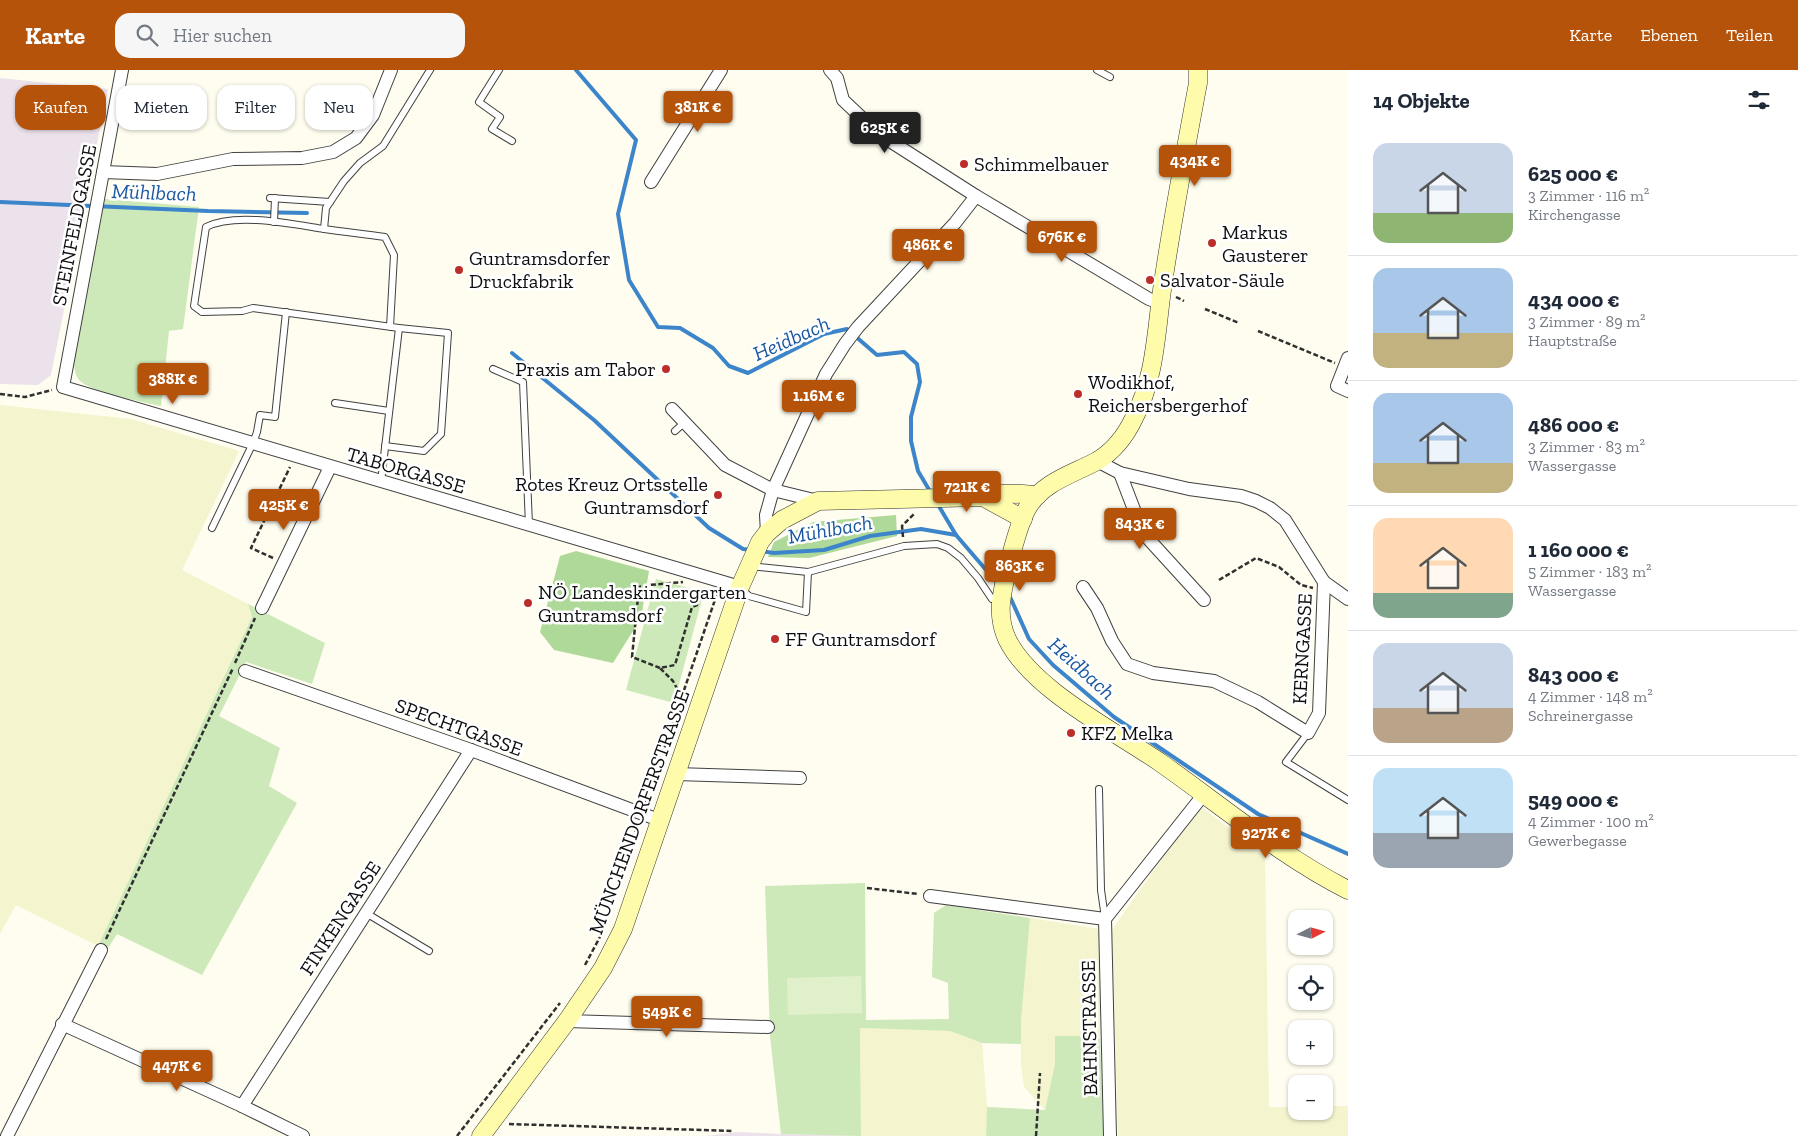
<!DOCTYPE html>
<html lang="de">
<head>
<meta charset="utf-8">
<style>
  body { margin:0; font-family:"Zilla Slab",serif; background:#f6f6f7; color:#1f2937; height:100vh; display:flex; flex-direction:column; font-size:19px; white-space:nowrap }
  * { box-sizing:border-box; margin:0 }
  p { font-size:16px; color:#747a83 }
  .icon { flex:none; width:28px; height:28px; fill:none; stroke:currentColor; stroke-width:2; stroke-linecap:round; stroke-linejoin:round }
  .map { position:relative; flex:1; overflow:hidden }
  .sheet { display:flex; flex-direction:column; background:#fff; width:450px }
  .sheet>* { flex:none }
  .top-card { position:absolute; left:15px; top:15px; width:475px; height:45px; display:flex; gap:10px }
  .needle { width:32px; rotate:84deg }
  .buttons { position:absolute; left:1288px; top:840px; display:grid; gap:10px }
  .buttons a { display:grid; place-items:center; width:45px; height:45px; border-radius:10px; background:#fff; box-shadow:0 1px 4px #0004; font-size:25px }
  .price { position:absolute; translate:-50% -42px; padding:0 11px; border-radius:5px; background:#b45309; color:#fff; font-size:16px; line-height:32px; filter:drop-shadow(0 1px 2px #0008) }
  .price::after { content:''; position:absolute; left:50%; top:30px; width:15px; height:11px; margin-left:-8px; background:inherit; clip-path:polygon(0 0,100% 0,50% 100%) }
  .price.current { background:#222; color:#fff }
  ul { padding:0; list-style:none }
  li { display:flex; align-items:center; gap:15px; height:125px; padding:0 25px }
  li+li { border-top:1px solid #e0e1e3 }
  li span { display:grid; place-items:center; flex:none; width:140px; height:100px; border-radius:15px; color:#555 }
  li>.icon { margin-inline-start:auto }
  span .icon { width:60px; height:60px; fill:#fffc; stroke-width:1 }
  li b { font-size:21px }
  h2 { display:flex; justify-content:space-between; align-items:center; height:60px; padding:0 25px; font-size:21px }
  .chip { padding:0 18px; border-radius:15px; background:#fff; box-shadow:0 1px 4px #0004; font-size:18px; line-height:45px }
  .chip.current { background:#b45309; color:#fff }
  header { display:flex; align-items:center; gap:30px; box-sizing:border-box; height:70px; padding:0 25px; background:#b45309; color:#fff }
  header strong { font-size:24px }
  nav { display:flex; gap:28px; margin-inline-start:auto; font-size:18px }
  .search { width:350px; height:45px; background:#f6f6f7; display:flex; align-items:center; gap:12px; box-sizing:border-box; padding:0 18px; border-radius:15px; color:#747a83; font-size:19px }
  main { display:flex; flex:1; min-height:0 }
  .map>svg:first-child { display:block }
</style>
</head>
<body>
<header>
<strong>Karte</strong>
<div class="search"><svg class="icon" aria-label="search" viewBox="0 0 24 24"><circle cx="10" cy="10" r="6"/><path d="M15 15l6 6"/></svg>Hier suchen</div>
<nav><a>Karte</a><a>Ebenen</a><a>Teilen</a></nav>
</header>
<main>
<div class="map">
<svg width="1348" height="1066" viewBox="0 0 1348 1066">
  <rect width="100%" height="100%" fill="#fffdef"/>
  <g fill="#ece2ec">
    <path d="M 0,8 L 108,19 L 51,305 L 38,315 L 0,314 Z"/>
    <path d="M 739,1062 L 781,1064 L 870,1066 L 706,1066 Z"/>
  </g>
  <g fill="#f4f4cf">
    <path d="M 0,335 L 131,349 L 239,381 L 182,500 L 248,534 L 252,547 L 98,876 L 16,835 L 0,864 Z"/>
    <path d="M 1199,735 L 1265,786 L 1269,1037 L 1296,1037 L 1296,1041 L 1324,1041 L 1324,1036 L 1348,1036 L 1348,1066 L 1118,1066 L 1112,860 Z"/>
    <path d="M 1030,848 L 1100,859 L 1100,969 L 1085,966 L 1055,966 L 1055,994 L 1045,1040 L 1024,1017 L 1021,994 L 1021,951 Z"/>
    <path d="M 860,958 L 950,961 L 982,973 L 987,1037 L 986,1066 L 861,1066 Z"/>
  </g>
  <g fill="#cde9b9">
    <path d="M 105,129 L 199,137 L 183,259 L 169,261 L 161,336 C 143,332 90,322 79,310 C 74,304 74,295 74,287 Z"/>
    <path d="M 656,509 L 704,522 L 674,633 L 626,620 Z"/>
    <path d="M 248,534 L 325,573 L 312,614 L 246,592 L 219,646 L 280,678 L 269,716 L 297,733 L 202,905 L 117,864 L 107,880 L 98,876 L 252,547 Z"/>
    <path d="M 865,813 L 866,950 L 949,949 L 948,913 L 932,907 L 934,843 L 946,835 L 1030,848 L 1021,951 L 1021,974 L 982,973 L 950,961 L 860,958 L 861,1066 L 781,1064 L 770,966 L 765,816 Z"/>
    <path d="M 1055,966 L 1085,966 L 1100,969 L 1104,1066 L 986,1066 L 987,1037 L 1045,1040 L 1055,994 Z"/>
  </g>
  <g fill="#afd998">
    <path d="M 896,445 L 897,466 L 809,488 L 768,487 L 774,472 L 813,452 Z"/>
    <path d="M 576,481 L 649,501 L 641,548 L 613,593 L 554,580 L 540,562 L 560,486 Z"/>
  </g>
  <path fill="#dff0ca" d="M 861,906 L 862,943 L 788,945 L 787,908 Z"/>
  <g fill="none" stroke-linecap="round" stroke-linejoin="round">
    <g stroke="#3c85cb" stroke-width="4">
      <path d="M 576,0 L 636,70 L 618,144 L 629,210 L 658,257 L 680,258 L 713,278 L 729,296 L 748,303 L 824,264 L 847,259 L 877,285 L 904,282 L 917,294 L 920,312 L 911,347 L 911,371 L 918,401 L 931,423"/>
      <path d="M 0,132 L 208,141 L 307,143"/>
      <path d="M 512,283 L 594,350 L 709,458 L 743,479 L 752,480"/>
      <path d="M 937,433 L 956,465 L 999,515"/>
      <path d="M 761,481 L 774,483 L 824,480 L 870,466 L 921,459 L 956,465"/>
      <path d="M 1007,524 L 1011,529 L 1029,569 L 1053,595 L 1114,647 L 1258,744 L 1348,784"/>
    </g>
    <defs>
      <g id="lane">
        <path d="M 499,0 L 479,32 L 500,47 L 492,59 L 512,71"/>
        <path d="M 1097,0 L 1110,7"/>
        <path d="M 270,128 L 330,132"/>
        <path d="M 274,152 L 275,128"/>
        <path d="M 324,159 L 326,138 L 344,111 L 360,93 L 383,76 L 430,0"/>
        <path d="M 493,299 L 523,312 L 529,455"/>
        <path d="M 335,333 L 389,341"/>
        <path d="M 675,361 L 685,352"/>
        <path d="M 385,376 L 424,381 L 441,364 L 448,263 L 399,258 L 253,238 L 242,241 L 202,242 L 194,236 L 206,157 C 235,142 292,154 324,159 C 344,162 365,164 385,167 L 394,185 L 390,257"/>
        <path d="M 381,412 L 399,258"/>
        <path d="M 212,458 L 253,373 L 257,362 L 260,345 L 275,347 L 286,242"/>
        <path d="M 750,496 L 808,502 L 904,476 L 937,474 L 948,478 L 961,488 L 978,508 L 992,529 L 999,532"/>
        <path d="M 742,519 L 749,526 L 806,542 L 808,502"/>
        <path d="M 1308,663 L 1286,692 L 1348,730"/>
        <path d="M 1099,719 L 1101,820 L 1105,848"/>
        <path d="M 366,843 L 429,881"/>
      </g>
      <g id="street">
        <path d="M 122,0 L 63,317 L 740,517"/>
        <path d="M 830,0 L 837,8 L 843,30 L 879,64 L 976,126 L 1149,229 L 1160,233"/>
        <path d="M 103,102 L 157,104 L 233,89 L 302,88 L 333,82 L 356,68 L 373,45 L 391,0"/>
        <path d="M 651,112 L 721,0"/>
        <path d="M 1348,288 L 1337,316 L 1348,321"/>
        <path d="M 672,339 L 725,395 L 773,420 L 818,431"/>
        <path d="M 1120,403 L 1143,463 L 1204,530"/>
        <path d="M 767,463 L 766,445 L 773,420 L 826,304 L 845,274 L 858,257 L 955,153 L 976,126"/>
        <path d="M 1324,512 L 1348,529"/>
        <path d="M 1083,517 L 1097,538 L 1112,571 L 1127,594 L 1153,603 L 1214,611 L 1258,632 L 1308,663 L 1319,643 L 1324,512 L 1285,450 L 1270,438 L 1256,431 L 1241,426 L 1189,419 L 1120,403 L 1097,391"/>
        <path d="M 262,538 L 330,397"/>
        <path d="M 245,601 L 471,680 L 659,750"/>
        <path d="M 676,704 L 800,708"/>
        <path d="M 930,826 L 1105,849"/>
        <path d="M 1105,849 L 1110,1066"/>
        <path d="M 1105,849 L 1204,724"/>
        <path d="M 567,951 L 768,957"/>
        <path d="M 62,954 L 242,1036 L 303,1066"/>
        <path d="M 242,1036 L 471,680"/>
        <path d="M 7,1066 L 101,880"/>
      </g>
      <g id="secondary">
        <path d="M 1198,0 L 1198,13 C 1185,82 1172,151 1162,220 C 1156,263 1155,309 1134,348 C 1126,365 1114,381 1097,391 C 1073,404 1043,412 1028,437 C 1018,453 1003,513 1001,533 C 1000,545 1002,558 1007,569 C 1032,620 1115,661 1161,693 C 1222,736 1281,786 1348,820"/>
        <path d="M 983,427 L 1023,449"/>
        <path d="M 481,1066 L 567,951 L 603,898 L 623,859 L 740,517 L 760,472 L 767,463 L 782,450 L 818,431 L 983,427 C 1001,422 1020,424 1038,425"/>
      </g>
    </defs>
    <use href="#lane" stroke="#414141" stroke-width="8"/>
    <use href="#street" stroke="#414141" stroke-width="14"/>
    <use href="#secondary" stroke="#303030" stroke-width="19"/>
    <g stroke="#303030" stroke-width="2.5" stroke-dasharray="5 2.5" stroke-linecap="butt">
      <path d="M 1176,227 L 1184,231"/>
      <path d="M 1205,239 L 1239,253"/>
      <path d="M 1258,261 L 1335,293"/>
      <path d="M 0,324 L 25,327 L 52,320"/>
      <path d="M 903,467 L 902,456 L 915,443"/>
      <path d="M 273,488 L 251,478 L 290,397"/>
      <path d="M 1219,510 L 1256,488 L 1279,497 L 1301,515 L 1313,518"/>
      <path d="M 235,593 L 255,548"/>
      <path d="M 660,598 L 632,587 L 639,517 L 649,515 L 683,512"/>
      <path d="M 681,626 L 673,611 L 660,598 L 675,595 L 692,537 L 697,535 L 705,518"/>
      <path d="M 645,734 L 718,521"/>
      <path d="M 867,818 L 918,824"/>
      <path d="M 106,869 L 233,598"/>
      <path d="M 585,895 L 601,865 L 638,753"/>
      <path d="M 509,1054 L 733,1061"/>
      <path d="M 457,1066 L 560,933"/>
      <path d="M 1036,1066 L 1040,1003"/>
    </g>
    <use href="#lane" stroke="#fff" stroke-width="6"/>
    <use href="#street" stroke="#fff" stroke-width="12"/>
    <use href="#secondary" stroke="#fefcab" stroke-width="18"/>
  </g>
  <g fill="#bc2e27" stroke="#fff" stroke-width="2">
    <circle cx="964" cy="94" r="5"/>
    <circle cx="1212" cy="173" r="5"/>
    <circle cx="459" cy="200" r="5"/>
    <circle cx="1150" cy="210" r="5"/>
    <circle cx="666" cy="299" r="5"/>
    <circle cx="1078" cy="324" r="5"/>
    <circle cx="718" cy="425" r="5"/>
    <circle cx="528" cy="533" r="5"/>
    <circle cx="775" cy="569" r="5"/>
    <circle cx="1071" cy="663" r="5"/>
  </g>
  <g text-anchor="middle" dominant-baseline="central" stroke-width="5" stroke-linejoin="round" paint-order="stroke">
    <g font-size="20" fill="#0e0e0e" stroke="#fff" text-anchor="start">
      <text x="974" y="94">Schimmelbauer</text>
      <text x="1222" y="162">Markus<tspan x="1222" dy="23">Gausterer</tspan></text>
      <text x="469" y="188">Guntramsdorfer<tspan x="469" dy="23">Druckfabrik</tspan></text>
      <text x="1160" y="210">Salvator-Säule</text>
      <text x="656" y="299" text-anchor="end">Praxis am Tabor</text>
      <text x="1088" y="312">Wodikhof,<tspan x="1088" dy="23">Reichersbergerhof</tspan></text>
      <text x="708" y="414" text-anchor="end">Rotes Kreuz Ortsstelle<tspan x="708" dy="23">Guntramsdorf</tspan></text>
      <text x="538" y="522">NÖ Landeskindergarten<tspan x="538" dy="23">Guntramsdorf</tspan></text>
      <text x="785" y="569">FF Guntramsdorf</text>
      <text x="1081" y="663">KFZ Melka</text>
    </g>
    <g font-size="20" fill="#0e0e0e" stroke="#fff">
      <text transform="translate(74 155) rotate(-79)">STEINFELDGASSE</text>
      <text transform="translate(406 400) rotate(16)">TABORGASSE</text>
      <text transform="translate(1302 579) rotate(-87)">KERNGASSE</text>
      <text transform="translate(459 657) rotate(20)">SPECHTGASSE</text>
      <text transform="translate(639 742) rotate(-70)">MÜNCHENDORFERSTRASSE</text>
      <text transform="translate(340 848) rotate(-57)">FINKENGASSE</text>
      <text transform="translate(1089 958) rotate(-91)">BAHNSTRASSE</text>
    </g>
    <g font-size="21" font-style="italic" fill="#18579e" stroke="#fff">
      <text transform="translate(154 122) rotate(2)">Mühlbach</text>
      <text transform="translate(791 268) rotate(-24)">Heidbach</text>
      <text transform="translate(830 459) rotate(-10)">Mühlbach</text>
      <text transform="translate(1082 598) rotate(42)">Heidbach</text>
    </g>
  </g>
</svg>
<div class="buttons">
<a><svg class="needle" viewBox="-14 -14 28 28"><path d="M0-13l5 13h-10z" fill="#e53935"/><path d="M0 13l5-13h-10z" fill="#747a83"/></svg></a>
<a><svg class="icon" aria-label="locate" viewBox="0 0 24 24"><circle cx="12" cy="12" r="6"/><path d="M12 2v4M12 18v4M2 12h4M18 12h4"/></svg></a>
<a>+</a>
<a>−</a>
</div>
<b class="price" style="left:698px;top:63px">381K €</b>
<b class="price current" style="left:885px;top:84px">625K €</b>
<b class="price" style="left:1195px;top:117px">434K €</b>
<b class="price" style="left:1062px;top:193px">676K €</b>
<b class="price" style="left:928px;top:201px">486K €</b>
<b class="price" style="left:173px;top:335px">388K €</b>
<b class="price" style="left:819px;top:352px">1.16M €</b>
<b class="price" style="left:967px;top:443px">721K €</b>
<b class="price" style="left:284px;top:461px">425K €</b>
<b class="price" style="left:1140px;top:480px">843K €</b>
<b class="price" style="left:1020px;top:522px">863K €</b>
<b class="price" style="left:1266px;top:789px">927K €</b>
<b class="price" style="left:667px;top:968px">549K €</b>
<b class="price" style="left:177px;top:1022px">447K €</b>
<div class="top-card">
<a class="chip current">Kaufen</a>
<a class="chip">Mieten</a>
<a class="chip">Filter</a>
<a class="chip">Neu</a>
</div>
</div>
<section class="sheet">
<h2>14 Objekte<svg class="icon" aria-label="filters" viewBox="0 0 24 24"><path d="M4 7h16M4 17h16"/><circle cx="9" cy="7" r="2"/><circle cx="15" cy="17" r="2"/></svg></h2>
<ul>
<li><span style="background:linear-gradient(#c9d6e8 70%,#8fb573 0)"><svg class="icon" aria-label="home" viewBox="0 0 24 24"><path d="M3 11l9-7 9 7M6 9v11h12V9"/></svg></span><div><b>625 000 €</b><p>3 Zimmer · 116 m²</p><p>Kirchengasse</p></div></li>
<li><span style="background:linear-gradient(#a9c7e8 65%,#c2b280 0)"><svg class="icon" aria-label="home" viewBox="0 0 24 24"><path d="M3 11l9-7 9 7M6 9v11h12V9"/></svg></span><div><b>434 000 €</b><p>3 Zimmer · 89 m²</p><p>Hauptstraße</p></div></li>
<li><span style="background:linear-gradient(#a9c7e8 70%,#c2b280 0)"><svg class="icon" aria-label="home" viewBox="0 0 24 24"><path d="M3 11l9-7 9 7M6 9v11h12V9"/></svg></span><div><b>486 000 €</b><p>3 Zimmer · 83 m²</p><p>Wassergasse</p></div></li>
<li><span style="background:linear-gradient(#ffd9b3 75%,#7fa58c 0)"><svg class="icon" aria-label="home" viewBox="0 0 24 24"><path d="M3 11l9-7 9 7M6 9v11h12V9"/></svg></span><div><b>1 160 000 €</b><p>5 Zimmer · 183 m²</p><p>Wassergasse</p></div></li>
<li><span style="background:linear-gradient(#c9d6e8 65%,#b9a48a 0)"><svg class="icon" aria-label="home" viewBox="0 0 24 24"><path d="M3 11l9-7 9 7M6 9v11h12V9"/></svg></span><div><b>843 000 €</b><p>4 Zimmer · 148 m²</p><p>Schreinergasse</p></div></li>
<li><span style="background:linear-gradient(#bfe0f5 65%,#9aa5b1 0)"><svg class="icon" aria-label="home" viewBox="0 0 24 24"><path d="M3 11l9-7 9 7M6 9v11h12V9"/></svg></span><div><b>549 000 €</b><p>4 Zimmer · 100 m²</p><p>Gewerbegasse</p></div></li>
</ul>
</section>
</main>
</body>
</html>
